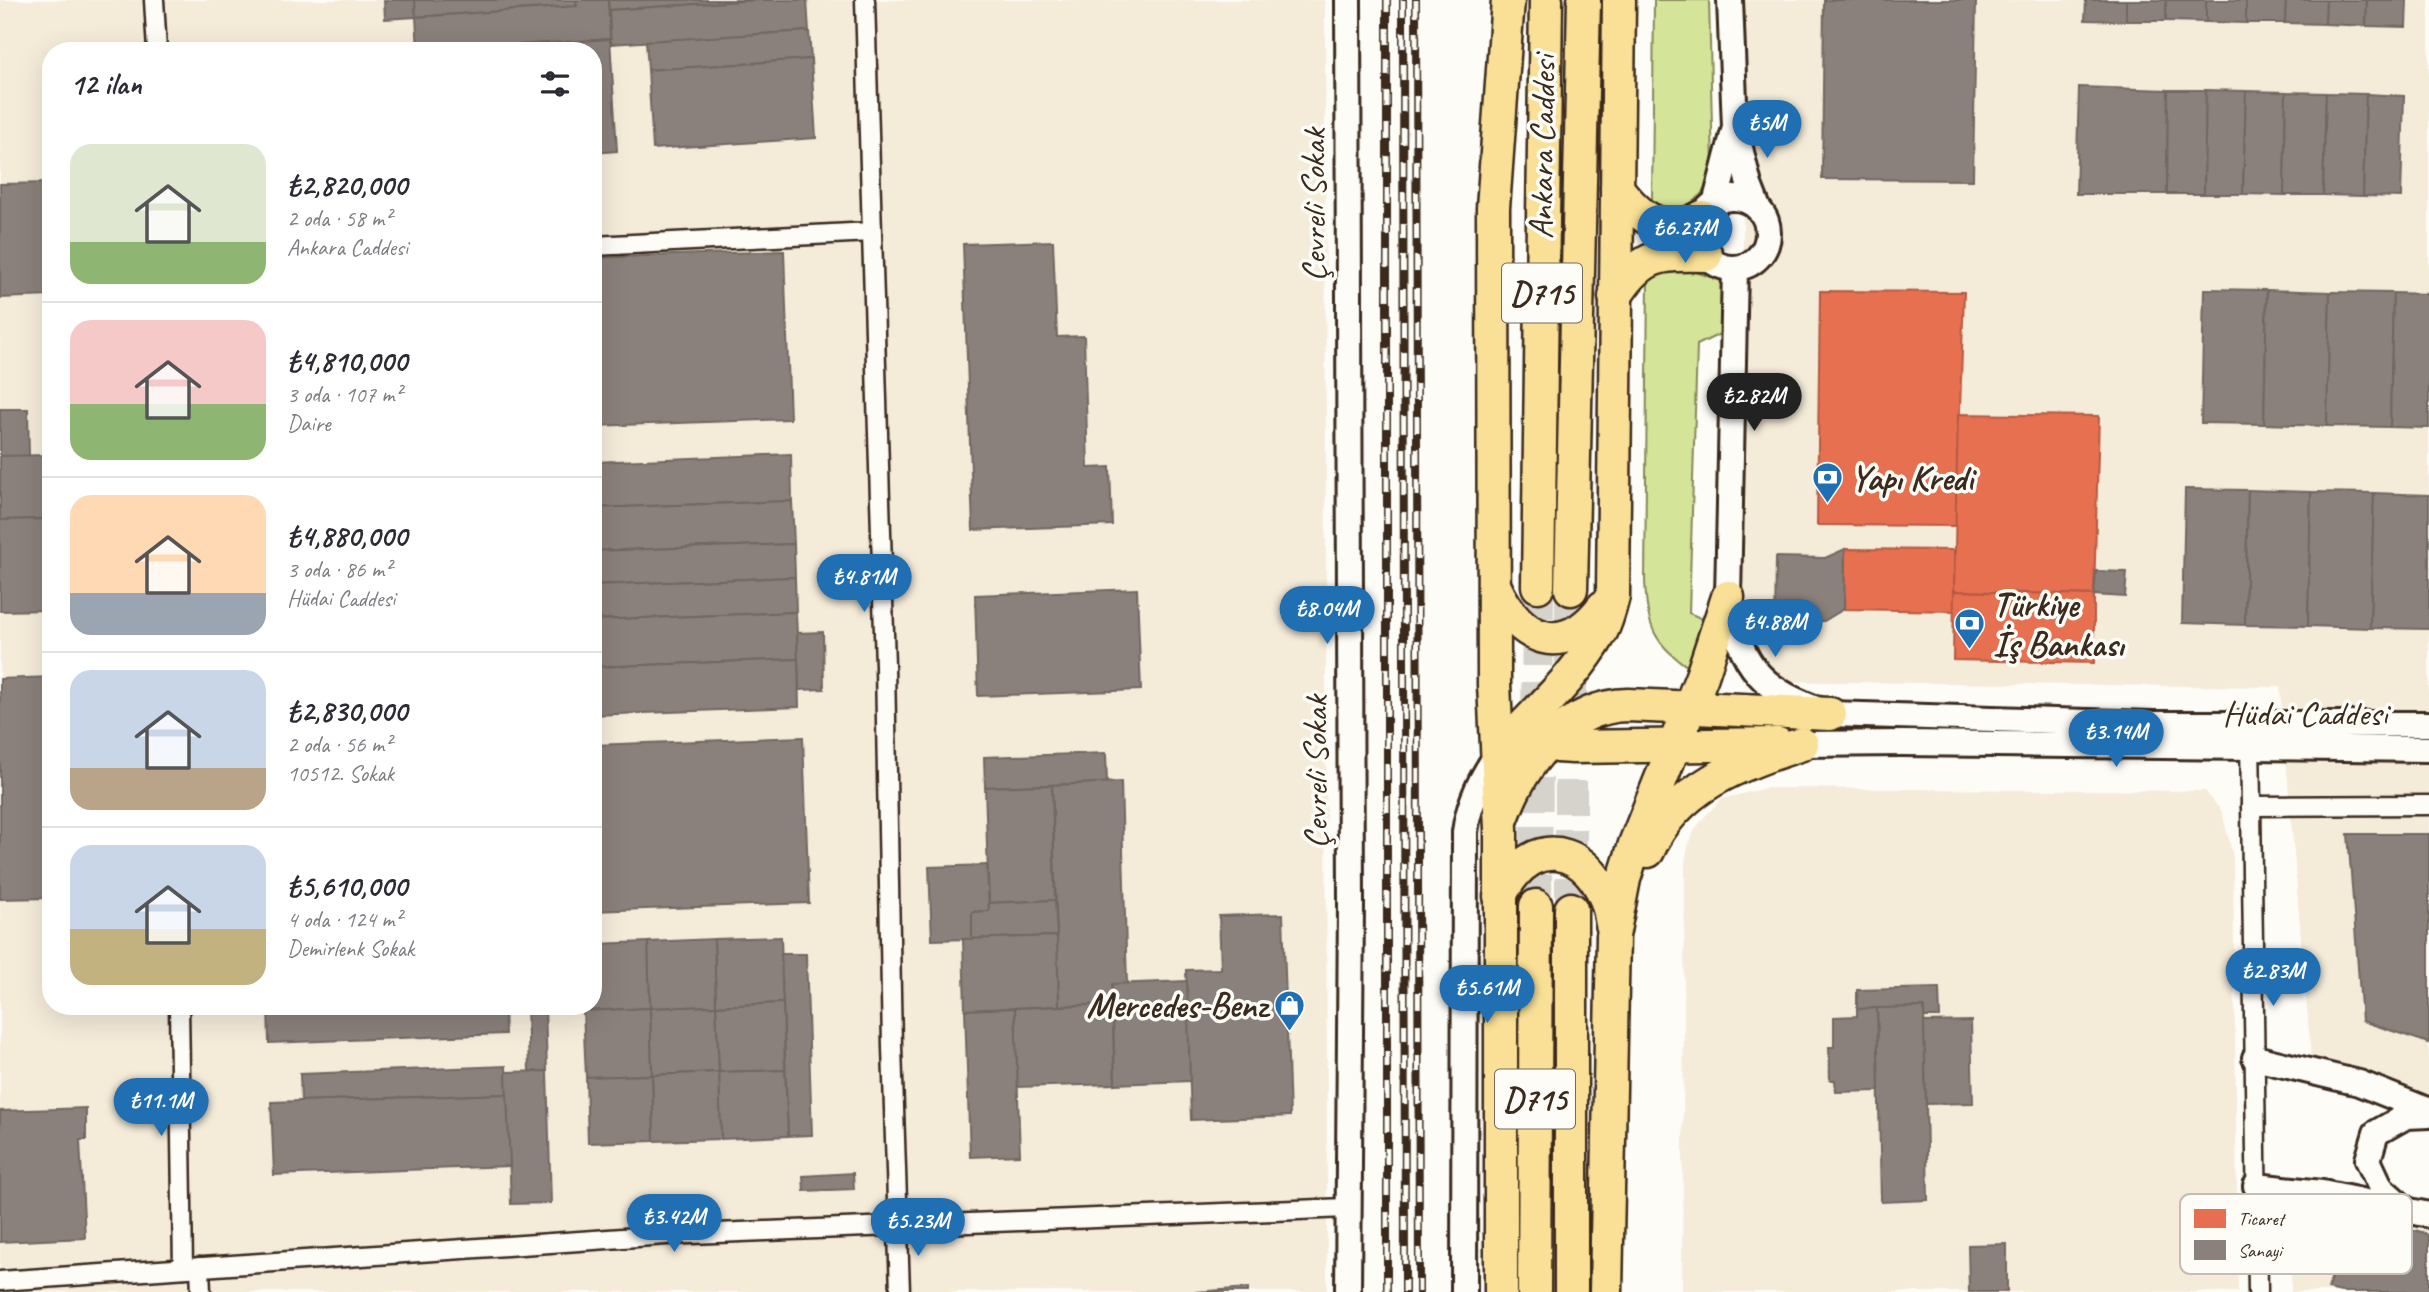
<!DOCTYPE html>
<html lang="tr">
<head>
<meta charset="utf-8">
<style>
  body { margin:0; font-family:Caveat,sans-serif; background:#f7f7f7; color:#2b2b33; height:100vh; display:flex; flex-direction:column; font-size:26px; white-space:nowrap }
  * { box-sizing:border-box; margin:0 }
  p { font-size:23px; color:#7c7c81 }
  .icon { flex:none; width:38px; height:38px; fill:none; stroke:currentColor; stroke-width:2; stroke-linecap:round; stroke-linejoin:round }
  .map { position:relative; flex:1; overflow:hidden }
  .side { position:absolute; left:42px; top:42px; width:560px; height:973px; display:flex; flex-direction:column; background:#fff; border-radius:28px; box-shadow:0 7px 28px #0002 }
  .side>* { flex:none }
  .price { position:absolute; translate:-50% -60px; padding:0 16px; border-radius:24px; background:#1f6fb2; color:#fff; font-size:23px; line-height:46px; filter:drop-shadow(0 2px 4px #0008) }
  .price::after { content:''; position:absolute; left:50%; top:42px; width:21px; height:16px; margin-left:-10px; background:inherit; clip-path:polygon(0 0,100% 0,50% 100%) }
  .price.active { background:#222; color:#fff }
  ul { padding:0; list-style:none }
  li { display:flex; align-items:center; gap:21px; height:175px; padding:0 28px }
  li+li { border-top:2px solid #e1e1e2 }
  li span { display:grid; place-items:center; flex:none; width:196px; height:140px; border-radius:21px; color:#555 }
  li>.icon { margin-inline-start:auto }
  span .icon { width:84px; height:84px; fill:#fffc; stroke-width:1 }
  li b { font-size:30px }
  h2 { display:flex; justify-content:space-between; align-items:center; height:84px; padding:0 28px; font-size:30px }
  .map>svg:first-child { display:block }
</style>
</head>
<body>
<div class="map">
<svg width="2429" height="1292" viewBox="0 0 2429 1292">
  <rect width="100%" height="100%" fill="#fdfcf7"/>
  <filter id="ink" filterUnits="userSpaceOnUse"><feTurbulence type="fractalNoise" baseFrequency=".0143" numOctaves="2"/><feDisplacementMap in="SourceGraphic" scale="14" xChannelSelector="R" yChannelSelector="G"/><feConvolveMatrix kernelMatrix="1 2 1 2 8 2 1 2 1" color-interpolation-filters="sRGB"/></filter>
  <g filter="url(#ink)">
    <g fill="#f4ebd9" fill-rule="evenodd">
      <path d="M 0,0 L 1325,0 L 1327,1292 L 0,1292 ZM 51,51 L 593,51 L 593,1006 L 51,1006 Z"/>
      <path d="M 1744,0 L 2429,0 L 2429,1103 L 2311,1056 L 2280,687 L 1741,681 Z"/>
      <path d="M 1766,788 L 2205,791 L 2222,812 L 2233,857 L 2238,1292 L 1682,1292 L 1685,862 L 1689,842 L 1696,828 L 1706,815 L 1722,799 Z"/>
      <path d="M 2292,1197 L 2429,1232 L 2429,1292 L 2291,1292 Z"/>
    </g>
    <g fill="#d4e498" stroke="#88875b" stroke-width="2">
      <path d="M 1654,0 L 1709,0 L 1713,169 C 1705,200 1682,218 1652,201 Z"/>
      <path d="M 1687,269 L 1728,283 L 1724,332 L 1697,345 L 1689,613 L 1712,623 L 1693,670 C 1653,645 1647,626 1645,581 L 1648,279 L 1654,274 Z"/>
    </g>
    <g fill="#e76f51" stroke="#b35a42" stroke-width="2">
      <path d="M 1820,291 L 1964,292 L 1956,526 L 1817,525 Z"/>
      <path d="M 1958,414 L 2099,416 L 2094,595 L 1954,591 Z"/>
      <path d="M 1845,549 L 1954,550 L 1954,611 L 1844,609 Z"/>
      <path d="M 1954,591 L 2094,595 L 2094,663 L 1953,660 Z"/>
    </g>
    <g fill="#8a817c" stroke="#726760" stroke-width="2">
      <path d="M 384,0 L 415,0 L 416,17 L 385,19 Z"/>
      <path d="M 415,0 L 576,0 L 577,6 L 416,17 Z"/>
      <path d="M 576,0 L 608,0 L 610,39 L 418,51 L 416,17 L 577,6 Z"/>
      <path d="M 608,0 L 757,0 L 609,10 Z"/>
      <path d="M 757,0 L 807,0 L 809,31 L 611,44 L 609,10 Z"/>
      <path d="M 1824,0 L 1976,0 L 1973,180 L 1822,179 Z"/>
      <path d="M 2086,0 L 2126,0 L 2126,21 L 2085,20 Z"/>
      <rect x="2126" y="0" width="40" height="21"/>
      <path d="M 2166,0 L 2206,0 L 2206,22 L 2166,21 Z"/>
      <path d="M 2206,0 L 2246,0 L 2246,23 L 2206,22 Z"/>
      <path d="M 2246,0 L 2286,0 L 2285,23 L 2246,23 Z"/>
      <path d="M 2286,0 L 2326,0 L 2325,24 L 2285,23 Z"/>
      <path d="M 2326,0 L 2367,0 L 2366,26 L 2325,24 Z"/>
      <path d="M 2367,0 L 2407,0 L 2406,27 L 2366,26 Z"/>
      <path d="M 809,31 L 811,59 L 648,70 L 646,41 Z"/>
      <path d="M 610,39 L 617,151 L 593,153 L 593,51 L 437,51 Z"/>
      <path d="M 811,59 L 816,138 L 653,149 L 648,70 Z"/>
      <path d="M 2079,87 L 2168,90 L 2167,194 L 2076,194 Z"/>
      <path d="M 2168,90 L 2206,90 L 2204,194 L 2167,194 Z"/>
      <path d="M 2206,90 L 2246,91 L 2243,194 L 2204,194 Z"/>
      <path d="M 2246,91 L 2286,92 L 2284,195 L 2243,194 Z"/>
      <path d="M 2286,92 L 2326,93 L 2323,195 L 2284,195 Z"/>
      <path d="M 2326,93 L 2366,94 L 2363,196 L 2323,195 Z"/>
      <path d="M 2366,94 L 2404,96 L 2401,197 L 2363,196 Z"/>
      <path d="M 51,183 L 51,296 L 0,298 L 0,184 Z"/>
      <path d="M 1053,241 L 1057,337 L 1084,336 L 1088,468 L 1110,467 L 1112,525 L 973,530 L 963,244 Z"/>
      <path d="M 784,251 L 790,419 L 593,426 L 593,258 Z"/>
      <path d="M 2204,289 L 2267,290 L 2264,424 L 2201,423 Z"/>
      <path d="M 2267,290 L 2330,292 L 2327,426 L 2264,424 Z"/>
      <path d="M 2330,292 L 2393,293 L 2390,427 L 2327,426 Z"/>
      <path d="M 2393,293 L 2429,294 L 2429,428 L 2390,427 Z"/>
      <path d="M 0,409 L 28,409 L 29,456 L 0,456 Z"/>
      <path d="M 791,454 L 792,501 L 593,508 L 593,462 Z"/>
      <path d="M 51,455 L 51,519 L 0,520 L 0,456 Z"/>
      <path d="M 2185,489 L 2248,490 L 2245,625 L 2182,623 Z"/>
      <path d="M 2248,490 L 2311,492 L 2308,626 L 2245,625 Z"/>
      <path d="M 2311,492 L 2374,493 L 2370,628 L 2308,626 Z"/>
      <path d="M 2374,493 L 2429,495 L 2429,629 L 2370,628 Z"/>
      <path d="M 792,501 L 794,544 L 593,551 L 593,508 Z"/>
      <path d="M 51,519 L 51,610 L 0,611 L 0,520 Z"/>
      <path d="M 794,544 L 795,577 L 593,585 L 593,551 Z"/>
      <path d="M 1845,549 L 1844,609 L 1824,621 L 1775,621 L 1776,557 L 1825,558 Z"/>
      <path d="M 2096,571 L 2127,572 L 2125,597 L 2094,595 Z"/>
      <path d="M 795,577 L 796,612 L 593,620 L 593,585 Z"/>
      <path d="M 1137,589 L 1141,690 L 978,696 L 975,595 Z"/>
      <path d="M 796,612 L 798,659 L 593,667 L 593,620 Z"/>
      <path d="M 823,632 L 824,689 L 799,690 L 797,633 Z"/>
      <path d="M 798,659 L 799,707 L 593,715 L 593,667 Z"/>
      <path d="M 51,677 L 51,898 L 0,899 L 0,679 Z"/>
      <path d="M 803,737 L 809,903 L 593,911 L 593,745 Z"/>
      <path d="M 1106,753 L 1107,783 L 985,787 L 984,757 Z"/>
      <path d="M 1121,782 L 1127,984 L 1112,984 L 1112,1004 L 1059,1006 L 1052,785 Z"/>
      <path d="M 1052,785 L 1055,900 L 989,903 L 985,787 Z"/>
      <path d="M 2348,834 L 2429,834 L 2429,1043 L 2362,1021 Z"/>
      <path d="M 987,865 L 989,911 L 972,912 L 972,939 L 932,940 L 929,867 Z"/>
      <path d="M 1055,900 L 1057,936 L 972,939 L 972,912 L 989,911 L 989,903 Z"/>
      <path d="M 1283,914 L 1290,1116 L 1191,1120 L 1186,970 L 1221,969 L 1219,916 Z"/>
      <path d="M 1057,936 L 1059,1006 L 965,1010 L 963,939 Z"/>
      <path d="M 781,937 L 783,1003 L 716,1006 L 714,939 Z"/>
      <path d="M 714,939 L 716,1006 L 650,1008 L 648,942 Z"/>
      <path d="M 648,942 L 650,1008 L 583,1011 L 583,1006 L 593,1006 L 593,944 Z"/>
      <path d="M 781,954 L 806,954 L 812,1135 L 788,1136 Z"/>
      <path d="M 1187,981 L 1190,1081 L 1115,1084 L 1112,984 Z"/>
      <path d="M 1939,988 L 1940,1017 L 1924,1017 L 1924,1007 L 1857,1009 L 1857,990 Z"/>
      <path d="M 783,1003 L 785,1070 L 719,1072 L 716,1006 Z"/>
      <path d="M 1112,1004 L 1115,1084 L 1017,1087 L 1015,1008 Z"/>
      <path d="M 268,1006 L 504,1006 L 505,1034 L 269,1043 Z"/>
      <path d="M 527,1006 L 545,1006 L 547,1071 L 529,1071 Z"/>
      <path d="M 716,1006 L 719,1072 L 652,1075 L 650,1008 Z"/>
      <path d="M 1924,1007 L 1928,1200 L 1881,1202 L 1877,1008 Z"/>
      <path d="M 650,1008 L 652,1075 L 586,1077 L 583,1011 Z"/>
      <path d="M 1015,1008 L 1020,1155 L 970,1157 L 965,1010 Z"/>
      <path d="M 1877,1008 L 1879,1091 L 1836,1092 L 1835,1080 L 1830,1080 L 1829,1047 L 1834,1047 L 1834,1017 L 1857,1016 L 1857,1009 Z"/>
      <path d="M 1971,1021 L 1973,1103 L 1926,1104 L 1924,1022 Z"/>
      <path d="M 506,1066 L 507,1094 L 301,1101 L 300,1074 Z"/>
      <path d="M 785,1070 L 788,1136 L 721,1139 L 719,1072 Z"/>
      <path d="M 547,1071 L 551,1203 L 511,1204 L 506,1072 Z"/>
      <path d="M 719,1072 L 721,1139 L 654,1141 L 652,1075 Z"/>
      <path d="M 652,1075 L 654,1141 L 588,1143 L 586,1077 Z"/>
      <path d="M 507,1094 L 510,1166 L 274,1175 L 271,1102 Z"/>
      <path d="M 86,1108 L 86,1140 L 80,1140 L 85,1238 L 0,1242 L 0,1111 Z"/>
      <path d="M 853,1173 L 854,1189 L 804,1191 L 803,1176 Z"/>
      <path d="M 2350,1213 L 2429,1235 L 2429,1292 L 2341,1292 L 2328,1289 Z"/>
      <path d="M 2007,1244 L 2007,1292 L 1969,1292 L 1968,1245 Z"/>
      <path d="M 1248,1288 L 1248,1292 L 1195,1292 Z"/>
    </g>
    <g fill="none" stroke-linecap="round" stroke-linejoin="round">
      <g stroke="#d6d2cc" stroke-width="32" stroke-dasharray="32 16" stroke-linecap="butt">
        <path d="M 1536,906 L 1538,586"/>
        <path d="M 1571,909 L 1571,589"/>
      </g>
      <defs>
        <g id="street">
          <path d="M 154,0 L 157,51"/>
          <path d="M 865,0 L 885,666 L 892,1047 L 900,1292"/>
          <path d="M 593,246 L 871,232"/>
          <path d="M 2250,736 L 2258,1292"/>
          <path d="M 2251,806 L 2429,805"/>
          <path d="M 179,1006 L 183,1268"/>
          <path d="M 200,1267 L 201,1292"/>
          <path d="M 0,1281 L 666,1235 L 1347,1208"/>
        </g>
        <g id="secondary">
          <path d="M 1348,0 L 1351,904 L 1348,1292"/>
          <path d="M 1730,0 L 1735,127 L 1749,185 L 1758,208"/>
          <circle cx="1733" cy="233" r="35"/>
          <path d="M 1715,204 L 1734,131"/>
          <path d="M 1735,268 L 1728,597 C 1741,669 1761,690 1830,714 L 2153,724 L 2429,724"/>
          <path d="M 1802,744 L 1902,743 L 2429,749"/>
          <path d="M 2255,1058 L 2359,1083 L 2429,1111"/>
          <path d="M 2256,1186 L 2322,1193 L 2429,1215"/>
          <path d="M 2406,1210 L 2381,1188 L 2368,1160 L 2376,1133 L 2406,1116 L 2429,1115"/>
          <path d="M 1464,1292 L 1465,832 C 1469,802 1481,777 1499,752"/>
        </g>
        <g id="highway">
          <path d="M 1617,188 C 1640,218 1665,239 1702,217"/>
          <path d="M 1615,297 C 1642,254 1658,254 1706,255"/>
          <path d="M 1538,586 L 1546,0"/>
          <path d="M 1495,587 C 1519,640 1563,660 1603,607"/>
          <path d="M 1571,589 L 1584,0"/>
          <path d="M 1537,739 L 1557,746 L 1573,747 L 1778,744"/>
          <path d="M 1499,752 C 1534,713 1576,677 1601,632 C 1607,621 1610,608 1613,596 L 1619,0"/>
          <path d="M 1503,816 C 1522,762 1567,706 1628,705 L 1830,714"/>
          <path d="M 1648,851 C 1676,786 1740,764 1802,744"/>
          <path d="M 1500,896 C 1536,822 1603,854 1612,924"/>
          <path d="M 1571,909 L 1571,1292"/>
          <path d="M 1501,1292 L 1501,829 L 1494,684 L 1493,208 L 1508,0"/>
          <path d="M 1534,1292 L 1536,906"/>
          <path d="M 1606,1292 L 1613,936 L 1624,879 L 1635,844 L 1702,676 L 1728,597"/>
        </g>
      </defs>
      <use href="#street" stroke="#3b2a1e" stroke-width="23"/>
      <use href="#secondary" stroke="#3b2a1e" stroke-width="30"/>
      <use href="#highway" stroke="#3b2a1e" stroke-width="37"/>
      <use href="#street" stroke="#fdfcf7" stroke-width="18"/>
      <use href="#secondary" stroke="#fdfcf7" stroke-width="24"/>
      <use href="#highway" stroke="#f9e096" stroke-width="32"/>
      <defs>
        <g id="rail">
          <path d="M 1403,0 L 1405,1292"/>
          <path d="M 1416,0 L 1419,1292"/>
          <path d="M 1387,1292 L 1387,0"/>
        </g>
      </defs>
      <use href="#rail" stroke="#3b2a1e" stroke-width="8"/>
      <use href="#rail" stroke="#fdfcf7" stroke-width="5" stroke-dasharray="16" stroke-linecap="butt"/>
    </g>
  </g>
  <defs>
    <symbol id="bank-pin" viewBox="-11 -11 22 30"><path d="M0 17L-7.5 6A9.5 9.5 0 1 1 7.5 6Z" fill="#1f6fb2" stroke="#fdfcf7"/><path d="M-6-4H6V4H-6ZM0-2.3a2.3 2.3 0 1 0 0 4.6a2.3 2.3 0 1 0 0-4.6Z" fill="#fff"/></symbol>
    <symbol id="shop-pin" viewBox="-11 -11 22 30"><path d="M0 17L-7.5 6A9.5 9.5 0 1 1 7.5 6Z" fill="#1f6fb2" stroke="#fdfcf7"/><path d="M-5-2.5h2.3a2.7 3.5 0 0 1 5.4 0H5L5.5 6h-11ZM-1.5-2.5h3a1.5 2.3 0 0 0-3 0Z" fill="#fff"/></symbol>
  </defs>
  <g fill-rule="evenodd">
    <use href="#bank-pin" x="1810" y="460" width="35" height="47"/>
    <use href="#bank-pin" x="1952" y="606" width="35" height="47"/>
    <use href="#shop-pin" x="1272" y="988" width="35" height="47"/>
  </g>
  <g text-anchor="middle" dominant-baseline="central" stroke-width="7" stroke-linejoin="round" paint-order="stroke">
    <g fill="#fdfcf7" stroke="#75695f" stroke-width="2">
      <rect x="1502" y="263.5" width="80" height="59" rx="5"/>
      <rect x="1495" y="1069.5" width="80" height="59" rx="5"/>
    </g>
    <g font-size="33" font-weight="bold" fill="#3b2a1e">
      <text x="1542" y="293">D715</text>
      <text x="1535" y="1099">D715</text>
    </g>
    <g font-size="35" fill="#3b2a1e" stroke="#fdfcf7">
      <text transform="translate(1542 147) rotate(-89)">Ankara Caddesi</text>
      <text transform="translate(1313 205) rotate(-90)">Çevreli Sokak</text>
      <text x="2305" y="713">Hüdai Caddesi</text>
      <text transform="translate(1315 772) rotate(-90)">Çevreli Sokak</text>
    </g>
    <g font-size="35" font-weight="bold" fill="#3b2a1e" stroke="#fdfcf7" text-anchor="start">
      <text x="1851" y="478">Yapı Kredi</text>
      <text x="1993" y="604">Türkiye<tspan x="1993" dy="40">İş Bankası</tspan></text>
      <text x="1267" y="1005" text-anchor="end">Mercedes-Benz</text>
    </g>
  </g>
  <rect x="2180" y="1194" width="232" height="80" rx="10" fill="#fdfcf7" stroke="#c3bdb6" stroke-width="2"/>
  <rect x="2194" y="1209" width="32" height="19" fill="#e76f51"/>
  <rect x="2194" y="1240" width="32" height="20" fill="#8a817c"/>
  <g font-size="19" fill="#3b2a1e">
    <text x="2238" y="1225">Ticaret</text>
    <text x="2238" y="1257">Sanayi</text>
  </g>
</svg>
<b class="price" style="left:1767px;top:160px">₺5M</b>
<b class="price" style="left:1685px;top:265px">₺6.27M</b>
<b class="price active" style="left:1754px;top:433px">₺2.82M</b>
<b class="price" style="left:864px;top:614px">₺4.81M</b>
<b class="price" style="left:1327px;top:646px">₺8.04M</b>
<b class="price" style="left:1775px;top:659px">₺4.88M</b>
<b class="price" style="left:2116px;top:769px">₺3.14M</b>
<b class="price" style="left:2273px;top:1008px">₺2.83M</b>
<b class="price" style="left:1487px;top:1025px">₺5.61M</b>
<b class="price" style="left:161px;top:1138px">₺11.1M</b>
<b class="price" style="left:674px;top:1254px">₺3.42M</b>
<b class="price" style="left:918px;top:1258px">₺5.23M</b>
<section class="side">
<h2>12 ilan<svg class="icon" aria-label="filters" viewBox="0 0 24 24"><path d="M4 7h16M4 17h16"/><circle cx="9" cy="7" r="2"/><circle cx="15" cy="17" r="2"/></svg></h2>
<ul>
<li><span style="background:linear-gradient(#dfe7d0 70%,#8fb573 0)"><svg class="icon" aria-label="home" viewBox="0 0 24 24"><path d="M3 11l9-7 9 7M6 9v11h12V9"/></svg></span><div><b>₺2,820,000</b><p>2 oda · 58 m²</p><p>Ankara Caddesi</p></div></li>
<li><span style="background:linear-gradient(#f6c9c9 60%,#8fb573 0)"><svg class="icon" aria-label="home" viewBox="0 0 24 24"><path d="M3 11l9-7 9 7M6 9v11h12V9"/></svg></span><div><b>₺4,810,000</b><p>3 oda · 107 m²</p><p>Daire</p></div></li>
<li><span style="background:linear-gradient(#ffd9b3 70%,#9aa5b1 0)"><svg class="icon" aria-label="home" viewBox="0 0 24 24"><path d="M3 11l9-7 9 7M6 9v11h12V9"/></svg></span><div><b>₺4,880,000</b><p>3 oda · 86 m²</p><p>Hüdai Caddesi</p></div></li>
<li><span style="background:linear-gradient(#c9d6e8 70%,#b9a48a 0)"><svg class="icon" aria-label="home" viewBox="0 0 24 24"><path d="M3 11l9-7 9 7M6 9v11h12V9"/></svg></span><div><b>₺2,830,000</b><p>2 oda · 56 m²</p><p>10512. Sokak</p></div></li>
<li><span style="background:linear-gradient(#c9d6e8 60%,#c2b280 0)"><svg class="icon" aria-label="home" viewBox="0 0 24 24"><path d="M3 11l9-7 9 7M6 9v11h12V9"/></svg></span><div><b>₺5,610,000</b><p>4 oda · 124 m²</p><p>Demirlenk Sokak</p></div></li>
</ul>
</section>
</div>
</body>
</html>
